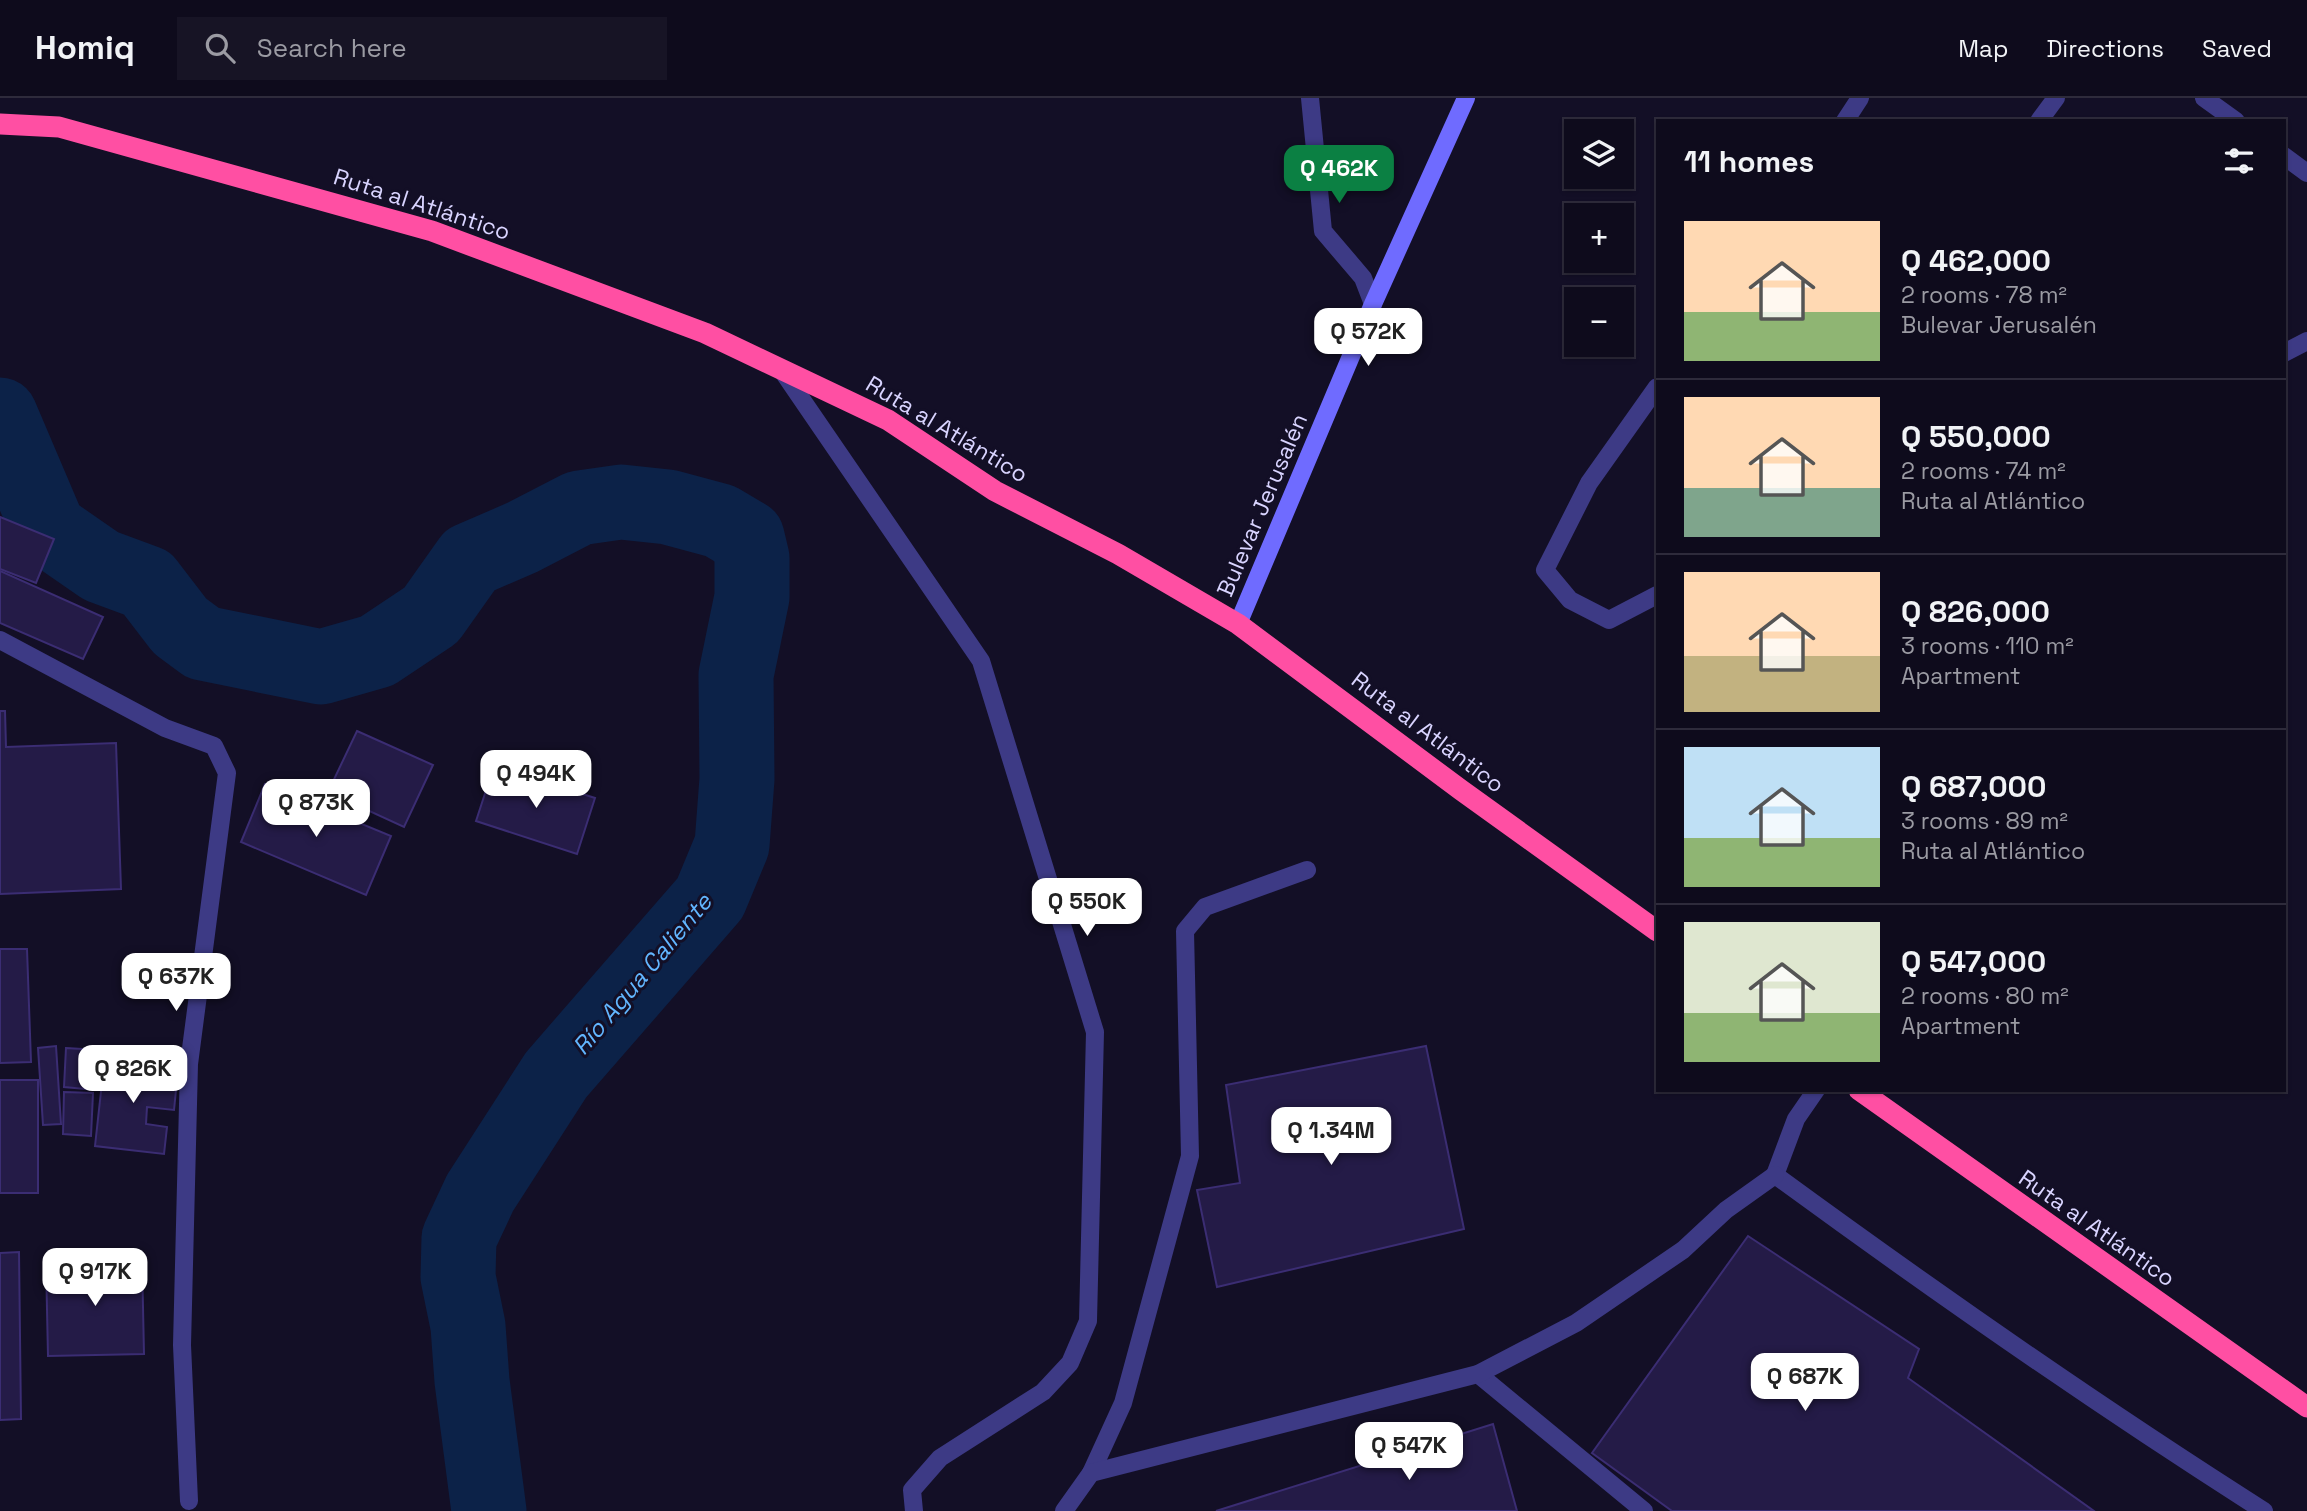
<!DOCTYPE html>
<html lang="en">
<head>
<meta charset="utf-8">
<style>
  body { margin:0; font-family:"Space Grotesk",sans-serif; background:#171425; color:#f1f3f6; height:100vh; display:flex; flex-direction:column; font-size:26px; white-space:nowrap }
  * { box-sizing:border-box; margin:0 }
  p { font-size:23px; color:#9b9ba3 }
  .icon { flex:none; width:38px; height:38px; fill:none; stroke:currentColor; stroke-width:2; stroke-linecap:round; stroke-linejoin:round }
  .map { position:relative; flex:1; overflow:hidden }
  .panel { position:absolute; left:1656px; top:21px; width:630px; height:973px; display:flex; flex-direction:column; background:#0e0b1c; border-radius:0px; box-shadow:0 2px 5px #0004,0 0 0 2px #2e2b3b }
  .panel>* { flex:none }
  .tools { position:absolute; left:1564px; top:21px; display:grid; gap:14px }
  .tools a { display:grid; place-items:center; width:70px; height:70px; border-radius:0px; background:#0e0b1c; box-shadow:0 2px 5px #0004,0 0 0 2px #2e2b3b; font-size:35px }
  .price { position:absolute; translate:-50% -60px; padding:0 16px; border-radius:14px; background:#fff; color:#222; font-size:23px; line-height:46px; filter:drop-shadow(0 2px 4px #0008) }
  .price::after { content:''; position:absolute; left:50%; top:42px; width:21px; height:16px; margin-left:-10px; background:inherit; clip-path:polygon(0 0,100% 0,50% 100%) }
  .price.current { background:#0b8043; color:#fff }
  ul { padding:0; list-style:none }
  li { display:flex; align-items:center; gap:21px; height:175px; padding:0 28px }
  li+li { border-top:2px solid #2e2b3b }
  li span { display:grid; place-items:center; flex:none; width:196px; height:140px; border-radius:0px; color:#555 }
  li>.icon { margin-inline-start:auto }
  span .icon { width:84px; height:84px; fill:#fffc; stroke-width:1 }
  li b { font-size:30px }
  h2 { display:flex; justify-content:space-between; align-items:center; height:84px; padding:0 28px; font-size:30px }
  header { display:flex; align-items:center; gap:42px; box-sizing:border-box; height:98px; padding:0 35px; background:#0e0b1c; border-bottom:2px solid #2e2b3b }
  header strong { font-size:33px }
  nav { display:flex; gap:38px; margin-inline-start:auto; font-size:24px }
  .search { width:490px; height:63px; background:#171425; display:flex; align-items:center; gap:18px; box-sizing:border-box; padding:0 24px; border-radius:0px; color:#9b9ba3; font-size:26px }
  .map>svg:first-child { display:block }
</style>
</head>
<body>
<header>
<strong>Homiq</strong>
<div class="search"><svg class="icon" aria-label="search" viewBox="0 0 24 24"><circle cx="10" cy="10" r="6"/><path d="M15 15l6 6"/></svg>Search here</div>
<nav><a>Map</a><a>Directions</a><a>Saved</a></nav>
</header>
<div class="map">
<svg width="2307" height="1413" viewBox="0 0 2307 1413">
  <rect width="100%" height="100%" fill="#130f26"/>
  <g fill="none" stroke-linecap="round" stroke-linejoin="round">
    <path stroke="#0c2248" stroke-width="75" d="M 0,317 L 49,432 L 101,468 L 147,485 L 180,528 L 203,545 L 321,569 L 377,553 L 431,517 L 470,462 L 523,439 L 579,410 L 621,404 L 668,409 L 720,423 L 747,439 L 752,460 L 752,499 L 736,577 L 737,681 L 732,747 L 710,800 L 556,977 L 480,1095 L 459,1140 L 458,1179 L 468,1228 L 472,1283 L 489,1413"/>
  </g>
  <g fill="#241b47" stroke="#3b2d73" stroke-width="2">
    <path d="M 0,419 L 54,441 L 36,485 L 0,471 Z"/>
    <path d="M 0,473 L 103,519 L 83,561 L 0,525 Z"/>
    <path d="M 0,613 L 5,613 L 6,649 L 116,645 L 121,791 L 0,796 Z"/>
    <path d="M 357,633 L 433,667 L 404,729 L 328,694 Z"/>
    <path d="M 494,668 L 595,700 L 577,756 L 476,723 Z"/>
    <path d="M 265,686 L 391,738 L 366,797 L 241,744 Z"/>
    <path d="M 0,851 L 27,851 L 31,964 L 0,965 Z"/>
    <path d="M 56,948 L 61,1026 L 43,1027 L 38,950 Z"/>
    <path d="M 1426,948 L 1464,1131 L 1217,1189 L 1197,1092 L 1240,1085 L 1226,987 Z"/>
    <path d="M 66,950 L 98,952 L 96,992 L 64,989 Z"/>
    <path d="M 105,957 L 157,962 L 155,979 L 177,982 L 174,1012 L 147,1009 L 146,1026 L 167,1029 L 164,1056 L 95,1048 Z"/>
    <rect x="0" y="982" width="38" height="113"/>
    <path d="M 64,994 L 93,995 L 91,1038 L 63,1036 Z"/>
    <path d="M 1748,1138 L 1919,1251 L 1908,1280 L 2094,1413 L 1672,1413 L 1592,1355 Z"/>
    <path d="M 19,1154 L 21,1321 L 0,1322 L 0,1155 Z"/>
    <path d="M 142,1162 L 144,1256 L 48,1258 L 46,1164 Z"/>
    <path d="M 1493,1326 L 1517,1413 L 1216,1413 Z"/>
  </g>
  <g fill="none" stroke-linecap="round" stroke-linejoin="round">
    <g stroke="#3d3a85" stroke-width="18">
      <path d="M 2204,0 L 2236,23"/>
      <path d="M 1845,23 L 1860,0"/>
      <path d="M 2039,23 L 2056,0"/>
      <path d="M 2284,58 L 2307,75"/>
      <path d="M 2284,255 L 2307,243"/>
      <path d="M 1657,289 L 1589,385 L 1545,472 L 1570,502 L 1609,522 L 1657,497"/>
      <path d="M 1816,992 L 1796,1021 L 1775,1077 C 1935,1194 2097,1307 2264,1413"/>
      <path d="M 1478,1276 L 1644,1413"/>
      <path d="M 1091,1375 L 1123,1305 L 1190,1058 L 1185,833 L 1205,809 L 1307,772"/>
      <path d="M 1064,1413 L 1091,1375 L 1478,1276 L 1576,1225 L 1683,1152 L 1726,1112 L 1775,1077"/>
    </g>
    <g stroke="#3d3a85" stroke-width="18">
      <path d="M 1310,0 L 1323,133 L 1363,180 L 1373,206"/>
      <path d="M 781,271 L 981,563 L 1095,934 L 1088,1223 L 1070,1265 L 1043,1294 L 940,1360 L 912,1392 L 914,1413"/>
      <path d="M 0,542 L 165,630 L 214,648 L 227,675 L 189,966 L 182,1247 L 189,1403"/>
    </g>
    <path stroke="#6f6bff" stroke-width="18" d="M 1238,526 L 1373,206 L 1466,0"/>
    <g stroke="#ff4fa3" stroke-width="21">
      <path d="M 0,26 L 59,29 L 432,133 L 705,235 L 888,322 L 995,393 L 1118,456 L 1238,526 L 1461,692 L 1657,833"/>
      <path d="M 1859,992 L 2307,1309"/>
    </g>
  </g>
  <g text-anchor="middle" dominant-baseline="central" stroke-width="6" stroke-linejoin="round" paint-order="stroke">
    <g font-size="23" fill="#d9d4ff" stroke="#130f26">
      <text transform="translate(422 106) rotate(18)">Ruta al Atlántico</text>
      <text transform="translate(947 331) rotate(31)">Ruta al Atlántico</text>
      <text transform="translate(1262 407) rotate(-67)">Bulevar Jerusalén</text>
      <text transform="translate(1428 634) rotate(37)">Ruta al Atlántico</text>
      <text transform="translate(2097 1130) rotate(35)">Ruta al Atlántico</text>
    </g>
    <g font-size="24" font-style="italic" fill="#62b6ff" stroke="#130f26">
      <text transform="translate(642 876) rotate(-50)">Río Agua Caliente</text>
    </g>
  </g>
</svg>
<div class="tools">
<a><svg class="icon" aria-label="layers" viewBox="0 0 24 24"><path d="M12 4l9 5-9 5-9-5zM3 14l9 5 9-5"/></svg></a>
<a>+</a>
<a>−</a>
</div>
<b class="price current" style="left:1339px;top:107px">Q 462K</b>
<b class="price" style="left:1368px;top:270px">Q 572K</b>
<b class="price" style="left:536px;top:712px">Q 494K</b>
<b class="price" style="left:316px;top:741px">Q 873K</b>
<b class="price" style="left:1087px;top:840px">Q 550K</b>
<b class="price" style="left:176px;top:915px">Q 637K</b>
<b class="price" style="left:133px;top:1007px">Q 826K</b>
<b class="price" style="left:1331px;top:1069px">Q 1.34M</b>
<b class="price" style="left:95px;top:1210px">Q 917K</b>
<b class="price" style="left:1805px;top:1315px">Q 687K</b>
<b class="price" style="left:1409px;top:1384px">Q 547K</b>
<section class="panel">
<h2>11 homes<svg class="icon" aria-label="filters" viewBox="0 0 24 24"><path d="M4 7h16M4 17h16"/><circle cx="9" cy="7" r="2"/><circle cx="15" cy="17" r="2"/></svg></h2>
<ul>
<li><span style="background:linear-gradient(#ffd9b3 65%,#8fb573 0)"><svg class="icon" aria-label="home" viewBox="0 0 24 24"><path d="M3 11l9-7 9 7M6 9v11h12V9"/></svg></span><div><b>Q 462,000</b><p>2 rooms · 78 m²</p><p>Bulevar Jerusalén</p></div></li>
<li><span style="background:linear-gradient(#ffd9b3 65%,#7fa58c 0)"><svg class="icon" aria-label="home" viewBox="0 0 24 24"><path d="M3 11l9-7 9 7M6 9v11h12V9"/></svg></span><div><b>Q 550,000</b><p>2 rooms · 74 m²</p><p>Ruta al Atlántico</p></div></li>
<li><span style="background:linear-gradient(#ffd9b3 60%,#c2b280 0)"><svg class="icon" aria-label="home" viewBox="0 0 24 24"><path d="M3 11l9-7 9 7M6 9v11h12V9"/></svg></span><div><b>Q 826,000</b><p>3 rooms · 110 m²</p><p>Apartment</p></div></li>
<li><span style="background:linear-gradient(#bfe0f5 65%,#8fb573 0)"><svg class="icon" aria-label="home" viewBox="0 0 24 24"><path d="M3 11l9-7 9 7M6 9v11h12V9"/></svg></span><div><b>Q 687,000</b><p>3 rooms · 89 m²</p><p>Ruta al Atlántico</p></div></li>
<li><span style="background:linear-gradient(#dfe7d0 65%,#8fb573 0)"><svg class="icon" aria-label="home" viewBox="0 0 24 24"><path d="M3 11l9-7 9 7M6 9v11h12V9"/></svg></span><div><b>Q 547,000</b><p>2 rooms · 80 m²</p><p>Apartment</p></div></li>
</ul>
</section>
</div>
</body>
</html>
